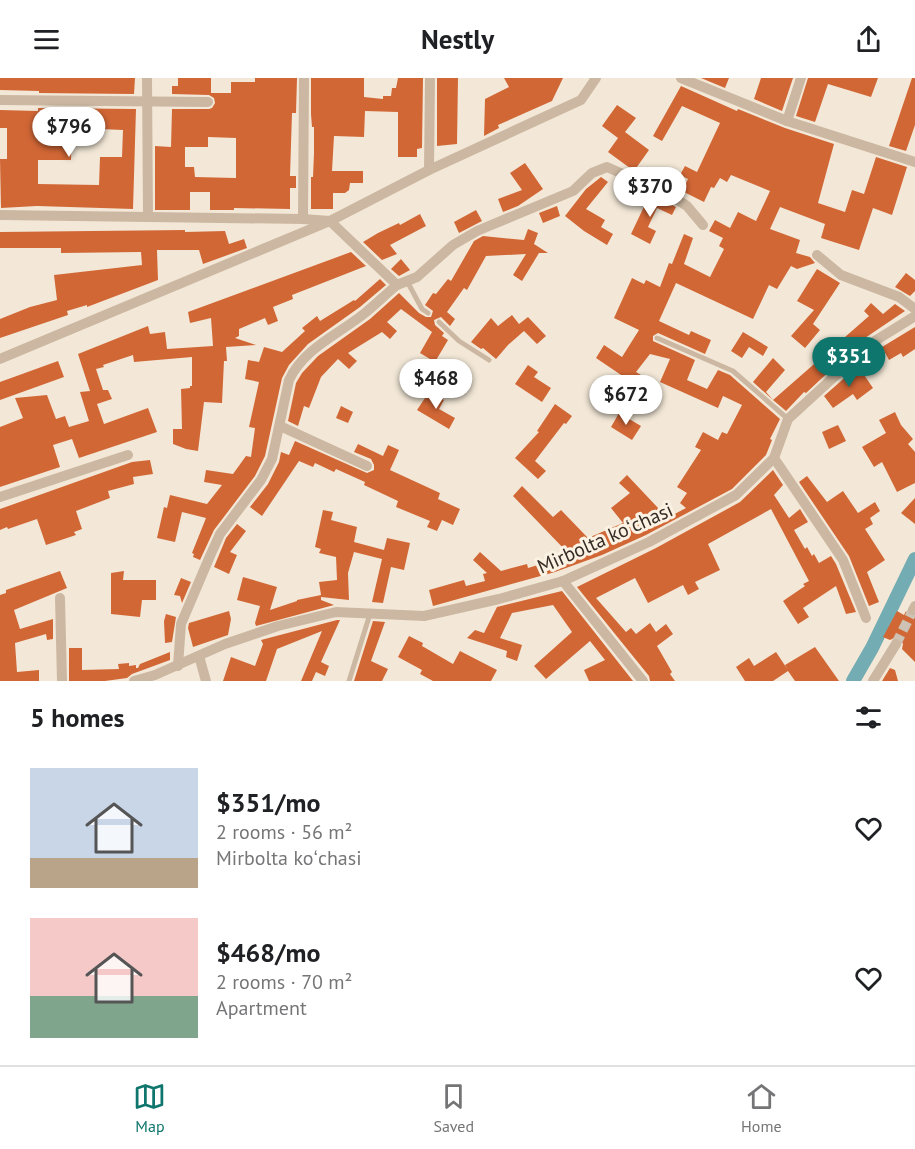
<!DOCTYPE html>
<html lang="en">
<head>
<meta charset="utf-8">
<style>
  body { margin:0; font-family:"PT Sans",sans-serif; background:#f6f6f6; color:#202124; height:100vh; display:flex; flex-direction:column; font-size:22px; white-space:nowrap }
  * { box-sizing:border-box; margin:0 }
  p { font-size:20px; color:#757577 }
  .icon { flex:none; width:33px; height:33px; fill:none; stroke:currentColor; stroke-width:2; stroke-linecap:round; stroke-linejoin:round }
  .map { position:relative; height:603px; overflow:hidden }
  .details { display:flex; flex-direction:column; background:#fff; flex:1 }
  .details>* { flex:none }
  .price { position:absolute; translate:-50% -51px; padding:0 14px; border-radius:21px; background:#fff; color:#222; font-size:20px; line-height:39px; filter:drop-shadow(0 2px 3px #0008) }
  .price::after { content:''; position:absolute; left:50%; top:36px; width:18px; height:14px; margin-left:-9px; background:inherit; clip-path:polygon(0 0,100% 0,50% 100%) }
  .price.current { background:#0f766e; color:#fff }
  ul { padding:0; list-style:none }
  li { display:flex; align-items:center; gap:18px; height:150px; padding:0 30px }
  li span { display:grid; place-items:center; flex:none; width:168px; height:120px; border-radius:0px; color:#555 }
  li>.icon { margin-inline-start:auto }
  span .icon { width:72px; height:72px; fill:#fffc; stroke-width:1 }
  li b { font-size:26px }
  h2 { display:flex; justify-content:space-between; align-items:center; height:72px; padding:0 30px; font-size:26px }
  header { display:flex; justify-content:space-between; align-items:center; height:78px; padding:0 30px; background:#fff; font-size:27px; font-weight:800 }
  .menu { display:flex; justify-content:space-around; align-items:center; height:84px; border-top:2px solid #e0e0e0; background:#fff; font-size:16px; color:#757577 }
  .menu a { display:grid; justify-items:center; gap:3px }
  .menu .current { color:#0f766e }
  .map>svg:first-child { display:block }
</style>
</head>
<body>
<header><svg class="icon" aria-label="menu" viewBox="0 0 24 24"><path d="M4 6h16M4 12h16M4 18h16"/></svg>Nestly<svg class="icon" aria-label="share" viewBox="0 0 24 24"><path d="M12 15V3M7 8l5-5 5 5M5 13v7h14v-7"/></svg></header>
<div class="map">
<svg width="915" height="603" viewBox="0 0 915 603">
  <rect width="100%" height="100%" fill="#f3e8d7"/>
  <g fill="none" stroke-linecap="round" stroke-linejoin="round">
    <path stroke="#73acb3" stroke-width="14" d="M 853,603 L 872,570 L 915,481"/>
  </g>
  <g fill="#d26736" fill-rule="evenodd">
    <path d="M 0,0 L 135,0 L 134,16 L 39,15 L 39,13 L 0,12 Z"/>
    <path d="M 178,0 L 211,0 L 211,15 L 231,15 L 231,4 L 255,4 L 255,0 L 297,0 L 296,35 L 292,35 L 290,98 L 296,98 L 296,110 L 290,110 L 290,131 L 234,130 L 234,132 L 210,132 L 210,114 L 190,114 L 190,132 L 155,132 L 155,68 L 171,69 L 172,31 L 209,31 L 212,30 L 215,25 L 214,20 L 209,17 L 172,16 L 172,8 L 178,8 ZM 208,59 L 236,60 L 236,100 L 195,99 L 194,89 L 185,89 L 185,69 L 208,69 Z"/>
    <path d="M 311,0 L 364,0 L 364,19 L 383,21 L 383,18 L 391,18 L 392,10 L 396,10 L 398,0 L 423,0 L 422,70 L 417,71 L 417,79 L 398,79 L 398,34 L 365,33 L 364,59 L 334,58 L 332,93 L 363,93 L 363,105 L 350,105 L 349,112 L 345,115 L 333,115 L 333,131 L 311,131 L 311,99 L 313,99 L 314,75 L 314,49 L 312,49 L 311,36 Z"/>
    <path d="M 437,0 L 458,0 L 457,66 L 437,68 Z"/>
    <path d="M 504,0 L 563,0 L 552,23 L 498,47 L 499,50 L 484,58 L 485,21 L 509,9 Z"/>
    <path d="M 701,0 L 729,0 L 725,10 Z"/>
    <path d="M 761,0 L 793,0 L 782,33 L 754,21 Z"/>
    <path d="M 808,0 L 878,0 L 871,19 L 828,6 L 815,44 L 796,38 Z"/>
    <path d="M 912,0 L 915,0 L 915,47 L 906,73 L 889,68 Z"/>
    <path d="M 681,8 L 737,33 L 738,31 L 785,50 L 834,66 L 818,125 L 845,134 L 852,112 L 864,116 L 876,79 L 907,89 L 892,137 L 873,130 L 859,172 L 821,160 L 825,146 L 780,129 L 770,151 L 800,162 L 796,175 L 810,179 L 815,185 L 797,191 L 791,188 L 777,211 L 769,207 L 753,241 L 676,205 L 659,243 L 689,257 L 691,253 L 711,262 L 705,276 L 658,255 L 653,258 L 653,263 L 695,282 L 687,302 L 707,311 L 718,292 L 730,297 L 780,341 L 770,361 L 772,362 L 766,377 L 732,411 L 646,457 L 602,477 L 555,494 L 433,528 L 429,512 L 464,502 L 466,508 L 485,503 L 483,496 L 487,495 L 473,482 L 480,474 L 501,493 L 527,486 L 528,490 L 551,483 L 567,474 L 513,418 L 522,408 L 553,439 L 561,432 L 588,460 L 623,445 L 611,430 L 630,415 L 619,405 L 627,397 L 659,431 L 666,443 L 669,439 L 686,430 L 680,425 L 687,415 L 677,409 L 701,372 L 695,369 L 703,354 L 718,362 L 722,354 L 727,356 L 742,327 L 723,318 L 718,330 L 660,304 L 670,281 L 650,276 L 636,294 L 646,300 L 637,313 L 624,305 L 627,301 L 596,280 L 604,267 L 622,279 L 639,252 L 614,240 L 632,200 L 644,206 L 646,202 L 660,209 L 669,185 L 672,186 L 684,156 L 693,160 L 684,186 L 710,199 L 724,171 L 719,168 L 723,160 L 709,153 L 715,142 L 730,150 L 738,134 L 756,143 L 770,113 L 731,97 L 727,104 L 720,100 L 714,110 L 711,109 L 704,124 L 682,113 L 688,101 L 680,97 L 685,88 L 697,94 L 720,45 L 682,28 L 662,63 L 653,58 Z"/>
    <path d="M 617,27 L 636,40 L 625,54 L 649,72 L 634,93 L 608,74 L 618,60 L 602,48 Z"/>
    <path d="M 38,30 L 136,31 L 133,131 L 37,128 L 1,130 L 0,81 L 7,81 L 7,50 L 0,50 L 0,32 L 38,33 ZM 100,51 L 123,52 L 122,79 L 100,79 L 99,107 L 38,106 L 38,82 L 71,82 L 72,52 L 100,53 Z"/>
    <path d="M 525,85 L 543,111 L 518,128 L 503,134 L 498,121 L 522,112 L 510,95 Z"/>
    <path d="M 601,99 L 608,104 L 586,131 L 605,142 L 601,149 L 613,156 L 607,167 L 584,153 L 565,138 L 586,111 Z"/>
    <path d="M 650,116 L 676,129 L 672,137 L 657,130 L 648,149 L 656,153 L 650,166 L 631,156 Z"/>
    <path d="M 557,128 L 560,138 L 543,145 L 539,135 Z"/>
    <path d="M 476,132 L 482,143 L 459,155 L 454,144 Z"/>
    <path d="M 420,136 L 426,148 L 390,167 L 397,176 L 382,182 L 363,164 L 378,155 L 399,145 L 400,147 Z"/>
    <path d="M 528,151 L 538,155 L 534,166 L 548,175 L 539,175 L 522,203 L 513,197 L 526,176 L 486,178 L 467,212 L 464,210 L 447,234 L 455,241 L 450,248 L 441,239 L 434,242 L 435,247 L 444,255 L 442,258 L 448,262 L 435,284 L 420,275 L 432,254 L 401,231 L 387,244 L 397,253 L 390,261 L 382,254 L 348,275 L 357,283 L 349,291 L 338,281 L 321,299 L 309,330 L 304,328 L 298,348 L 288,343 L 296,305 L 302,295 L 318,278 L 370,241 L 399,215 L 419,235 L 426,239 L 431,239 L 433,233 L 425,227 L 433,215 L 436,216 L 448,201 L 451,203 L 474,163 L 483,158 L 524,162 Z"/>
    <path d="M 185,152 L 185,154 L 225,153 L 229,166 L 244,161 L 247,170 L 203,186 L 199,172 L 157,172 L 158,202 L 87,229 L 87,227 L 67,233 L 68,237 L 0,260 L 0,241 L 30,229 L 57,222 L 54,197 L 142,187 L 141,174 L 61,175 L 61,170 L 0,170 L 0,154 Z"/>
    <path d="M 351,174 L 366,188 L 292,217 L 293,221 L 273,229 L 278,243 L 268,247 L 265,240 L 239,251 L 239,258 L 235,260 L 256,267 L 226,269 L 227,283 L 224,283 L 222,325 L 204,324 L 198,373 L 186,371 L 173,366 L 173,351 L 182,351 L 181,311 L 190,310 L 190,308 L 192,308 L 192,279 L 134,284 L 133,277 L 103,287 L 104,289 L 96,291 L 103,312 L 108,312 L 112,321 L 97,326 L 104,346 L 148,330 L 157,354 L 79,380 L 72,361 L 53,367 L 60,389 L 0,409 L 0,349 L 23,340 L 15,320 L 47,317 L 56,341 L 65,338 L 69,349 L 89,343 L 80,314 L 90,313 L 78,276 L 148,248 L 150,256 L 165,254 L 167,271 L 213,268 L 211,240 L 190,245 L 188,234 Z"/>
    <path d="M 401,181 L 410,192 L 399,198 L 391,191 Z"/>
    <path d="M 817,191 L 840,205 L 813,246 L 820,252 L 805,270 L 791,258 L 814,232 L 797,223 Z"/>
    <path d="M 906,195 L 915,202 L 915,213 L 910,218 L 895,209 Z"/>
    <path d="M 380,201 L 386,207 L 360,229 L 308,266 L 289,287 L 282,300 L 265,378 L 255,398 L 214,452 L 200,482 L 193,479 L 194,476 L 192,475 L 206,440 L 182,434 L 175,464 L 157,460 L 164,429 L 167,430 L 170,417 L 207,426 L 222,407 L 204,404 L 206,392 L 233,396 L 246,378 L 251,379 L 255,350 L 249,349 L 259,304 L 245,301 L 248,282 L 259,284 L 264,269 L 282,274 L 305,253 L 302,250 L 317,238 L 320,243 L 354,222 L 355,223 Z"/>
    <path d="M 871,225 L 883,236 L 895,226 L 905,233 L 865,260 L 806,315 L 804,314 L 786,333 L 773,322 L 869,238 L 864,233 Z"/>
    <path d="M 512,237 L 519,246 L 528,239 L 546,258 L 537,266 L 524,253 L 508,267 L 496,281 L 483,270 L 481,271 L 471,264 L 491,240 L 498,248 Z"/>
    <path d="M 915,249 L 915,271 L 903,279 L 901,275 L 889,282 L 882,269 Z"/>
    <path d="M 743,254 L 768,269 L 763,278 L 749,269 L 742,280 L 731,273 Z"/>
    <path d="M 773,280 L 785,292 L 766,314 L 773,322 L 753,304 Z"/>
    <path d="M 58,283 L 64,299 L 0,322 L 0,304 Z"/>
    <path d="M 528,287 L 538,294 L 534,299 L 551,310 L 542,324 L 515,306 Z"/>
    <path d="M 858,288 L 873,310 L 857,322 L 853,316 L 833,330 L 824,318 Z"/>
    <path d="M 429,314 L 444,322 L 439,331 L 455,340 L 449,351 L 417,332 Z"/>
    <path d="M 555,326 L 572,338 L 566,346 L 564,345 L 535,383 L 546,393 L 538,401 L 515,380 L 539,354 L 537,353 Z"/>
    <path d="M 341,328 L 353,334 L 348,345 L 336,340 Z"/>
    <path d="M 895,334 L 901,347 L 913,361 L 908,366 L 915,374 L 915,405 L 897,414 L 882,384 L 874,389 L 862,369 L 886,355 L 879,342 Z"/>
    <path d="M 619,335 L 641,348 L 632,362 L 611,349 Z"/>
    <path d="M 838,347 L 846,363 L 829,371 L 822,354 Z"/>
    <path d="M 295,363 L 367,395 L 374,392 L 374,387 L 371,381 L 354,374 L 358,366 L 383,378 L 388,367 L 399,372 L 390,392 L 440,415 L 438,421 L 460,431 L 453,447 L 442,442 L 437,453 L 427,449 L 430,443 L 396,429 L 398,423 L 364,407 L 365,404 L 336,391 L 334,394 L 315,385 L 313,389 L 299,383 L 262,438 L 250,429 L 268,406 L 279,384 L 281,374 L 289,377 Z"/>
    <path d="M 150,382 L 153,396 L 133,399 L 134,406 L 108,413 L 110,420 L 76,433 L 82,451 L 74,454 L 76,457 L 46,467 L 37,441 L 8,451 L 7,449 L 0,452 L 0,431 L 132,384 Z"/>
    <path d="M 773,392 L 783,407 L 774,417 L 789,440 L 800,431 L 808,444 L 794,452 L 805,471 L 807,469 L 812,478 L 814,476 L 819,485 L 831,478 L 836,486 L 856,534 L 846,536 L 836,508 L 803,530 L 809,539 L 798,546 L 783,523 L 805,508 L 803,506 L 809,503 L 771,431 L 708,466 L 720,492 L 695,504 L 699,511 L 688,517 L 683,507 L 648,525 L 635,500 L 596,520 L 626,554 L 631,550 L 636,556 L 650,545 L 656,554 L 666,546 L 673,556 L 657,568 L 672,594 L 670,596 L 675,603 L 650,603 L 649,598 L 577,509 L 656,470 L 740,424 Z"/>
    <path d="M 807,398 L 827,424 L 843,413 L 858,435 L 875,424 L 880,433 L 870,440 L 873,446 L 865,451 L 885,482 L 867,494 L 879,524 L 869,528 L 849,478 L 799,404 Z"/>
    <path d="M 915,420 L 915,446 L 901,435 Z"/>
    <path d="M 323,432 L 333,434 L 331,442 L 357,449 L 354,464 L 384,472 L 387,460 L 410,465 L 404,492 L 391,489 L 383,525 L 372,524 L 382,481 L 354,474 L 348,495 L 349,522 L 321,519 L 321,522 L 334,527 L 256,548 L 255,545 L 260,528 L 237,522 L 243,499 L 277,509 L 270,532 L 297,523 L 297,522 L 321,517 L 319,504 L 337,502 L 336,479 L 319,475 L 321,471 L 315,469 Z"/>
    <path d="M 237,446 L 246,453 L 230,474 L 237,477 L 229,496 L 214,489 L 226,460 Z"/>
    <path d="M 60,493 L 67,510 L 14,532 L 20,551 L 53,541 L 53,561 L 47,562 L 46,556 L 15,565 L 17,594 L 39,592 L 39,603 L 0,603 L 0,517 L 6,515 L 6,512 Z"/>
    <path d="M 124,493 L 123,502 L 156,502 L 156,522 L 142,522 L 140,539 L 111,536 L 111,495 Z"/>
    <path d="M 181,500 L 191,504 L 182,525 L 180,518 L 174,517 Z"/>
    <path d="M 562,513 L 633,603 L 589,603 L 584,592 L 605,582 L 590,563 L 546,601 L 534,588 L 572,554 L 553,527 L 512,535 L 500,560 L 522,567 L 517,583 L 506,579 L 507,573 L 467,560 L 475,552 L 484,555 L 497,529 Z"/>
    <path d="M 229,533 L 231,541 L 228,557 L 193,569 L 188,550 L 189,545 Z"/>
    <path d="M 897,533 L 904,537 L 906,533 L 909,538 L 915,539 L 915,584 L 902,571 L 903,566 L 900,560 L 896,559 L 890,562 L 883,559 Z"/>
    <path d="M 166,536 L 176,539 L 172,564 L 165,565 L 164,543 Z"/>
    <path d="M 337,542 L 340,542 L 321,584 L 329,588 L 325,598 L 316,594 L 312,603 L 301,603 L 322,553 L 277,571 L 266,603 L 223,603 L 231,579 L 255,588 L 263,566 L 261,562 Z"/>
    <path d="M 373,543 L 385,544 L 371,583 L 388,591 L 382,603 L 354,603 Z"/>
    <path d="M 409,558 L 423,565 L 422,568 L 453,586 L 460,573 L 497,592 L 491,603 L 433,603 L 420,596 L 422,592 L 398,579 Z"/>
    <path d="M 815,569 L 839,603 L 795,603 L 788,593 L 773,603 L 745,603 L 736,589 L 749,580 L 754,588 L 776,574 L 788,592 L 785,587 Z"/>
    <path d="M 69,570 L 82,570 L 82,592 L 119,591 L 118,586 L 129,585 L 129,588 L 136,587 L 136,590 L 138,590 L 140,586 L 170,574 L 170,582 L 132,596 L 127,600 L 105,603 L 69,603 Z"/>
    <path d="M 890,590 L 895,592 L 898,603 L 882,603 Z"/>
  </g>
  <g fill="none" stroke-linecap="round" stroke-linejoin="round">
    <path stroke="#cdc2b3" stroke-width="10" stroke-dasharray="10 5" stroke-linecap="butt" d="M 896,566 L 913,532"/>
    <g stroke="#ccb8a2" stroke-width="5">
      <path d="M 407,203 L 422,231 L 428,235"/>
      <path d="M 439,244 L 459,263 L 489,282"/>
      <path d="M 657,260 L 733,293 L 788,341"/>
      <path d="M 349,603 L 370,536"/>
    </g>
    <g stroke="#ccb8a2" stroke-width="10">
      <path d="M 681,0 L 787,43 L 915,84"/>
      <path d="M 0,22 L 208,24"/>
      <path d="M 787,43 L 801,0"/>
      <path d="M 429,92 L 430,0"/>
      <path d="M 0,137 L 148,139 L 147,0"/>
      <path d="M 148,139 L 303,141 L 330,143 L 397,207 C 386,216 376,226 365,235 C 339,256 304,270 289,302 L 272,381 L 261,402 L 220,456 L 210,478 L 181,546 L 178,588"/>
      <path d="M 303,141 L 304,0"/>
      <path d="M 817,177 L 841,197 L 899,219 L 915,231"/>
      <path d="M 397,207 L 417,199 L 453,167 L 477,153 L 573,113 L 592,95 L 607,89 L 672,118 L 687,128 L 703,147"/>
      <path d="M 0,281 L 330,143 L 429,92 L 581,22 L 596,0"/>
      <path d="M 280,348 L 367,388"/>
      <path d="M 774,380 L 843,482 L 866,540"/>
      <path d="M 0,419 L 128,377"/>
      <path d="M 563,503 L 643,603"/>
      <path d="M 60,520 L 62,603"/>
      <path d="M 913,532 L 915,528"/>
      <path d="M 199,578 L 206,603"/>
      <path d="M 134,603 L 155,597 L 225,566 L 278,548 L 336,534 L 424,538 L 499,521 L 563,503 L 649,464 L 736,417 L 774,380 L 788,341 L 870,266 L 915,238"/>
      <path d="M 873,603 L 896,566"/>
    </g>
  </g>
  <g text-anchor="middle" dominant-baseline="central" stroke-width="6" stroke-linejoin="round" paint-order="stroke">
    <g font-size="20" fill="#362c25" stroke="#fbf2e3">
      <text transform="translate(605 460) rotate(-24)">Mirbolta koʻchasi</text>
    </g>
  </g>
</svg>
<b class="price" style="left:69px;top:80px">$796</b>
<b class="price" style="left:650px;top:140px">$370</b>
<b class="price current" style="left:849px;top:310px">$351</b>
<b class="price" style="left:436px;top:332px">$468</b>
<b class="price" style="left:626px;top:348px">$672</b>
</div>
<section class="details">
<h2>5 homes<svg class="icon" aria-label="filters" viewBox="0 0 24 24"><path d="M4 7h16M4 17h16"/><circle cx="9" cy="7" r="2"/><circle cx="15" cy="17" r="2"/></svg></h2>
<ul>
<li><span style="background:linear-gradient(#c9d6e8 75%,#b9a48a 0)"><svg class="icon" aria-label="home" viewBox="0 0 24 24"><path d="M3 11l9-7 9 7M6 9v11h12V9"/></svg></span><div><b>$351/mo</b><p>2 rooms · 56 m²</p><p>Mirbolta koʻchasi</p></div><svg class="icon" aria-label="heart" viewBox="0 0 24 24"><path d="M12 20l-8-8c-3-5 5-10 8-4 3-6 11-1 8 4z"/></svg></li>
<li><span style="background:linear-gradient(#f6c9c9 65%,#7fa58c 0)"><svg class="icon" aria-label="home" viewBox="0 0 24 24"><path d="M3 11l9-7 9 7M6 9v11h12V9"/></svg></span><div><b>$468/mo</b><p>2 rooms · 70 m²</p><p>Apartment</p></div><svg class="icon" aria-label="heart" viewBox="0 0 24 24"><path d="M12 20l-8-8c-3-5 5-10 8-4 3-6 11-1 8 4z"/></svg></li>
</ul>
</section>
<nav class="menu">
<a class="current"><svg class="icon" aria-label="map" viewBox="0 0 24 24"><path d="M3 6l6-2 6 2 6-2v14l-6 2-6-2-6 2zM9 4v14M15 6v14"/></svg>Map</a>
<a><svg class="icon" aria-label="saved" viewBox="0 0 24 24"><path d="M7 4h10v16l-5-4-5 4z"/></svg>Saved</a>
<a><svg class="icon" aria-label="home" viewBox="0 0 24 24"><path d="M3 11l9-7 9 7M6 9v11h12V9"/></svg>Home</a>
</nav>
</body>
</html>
